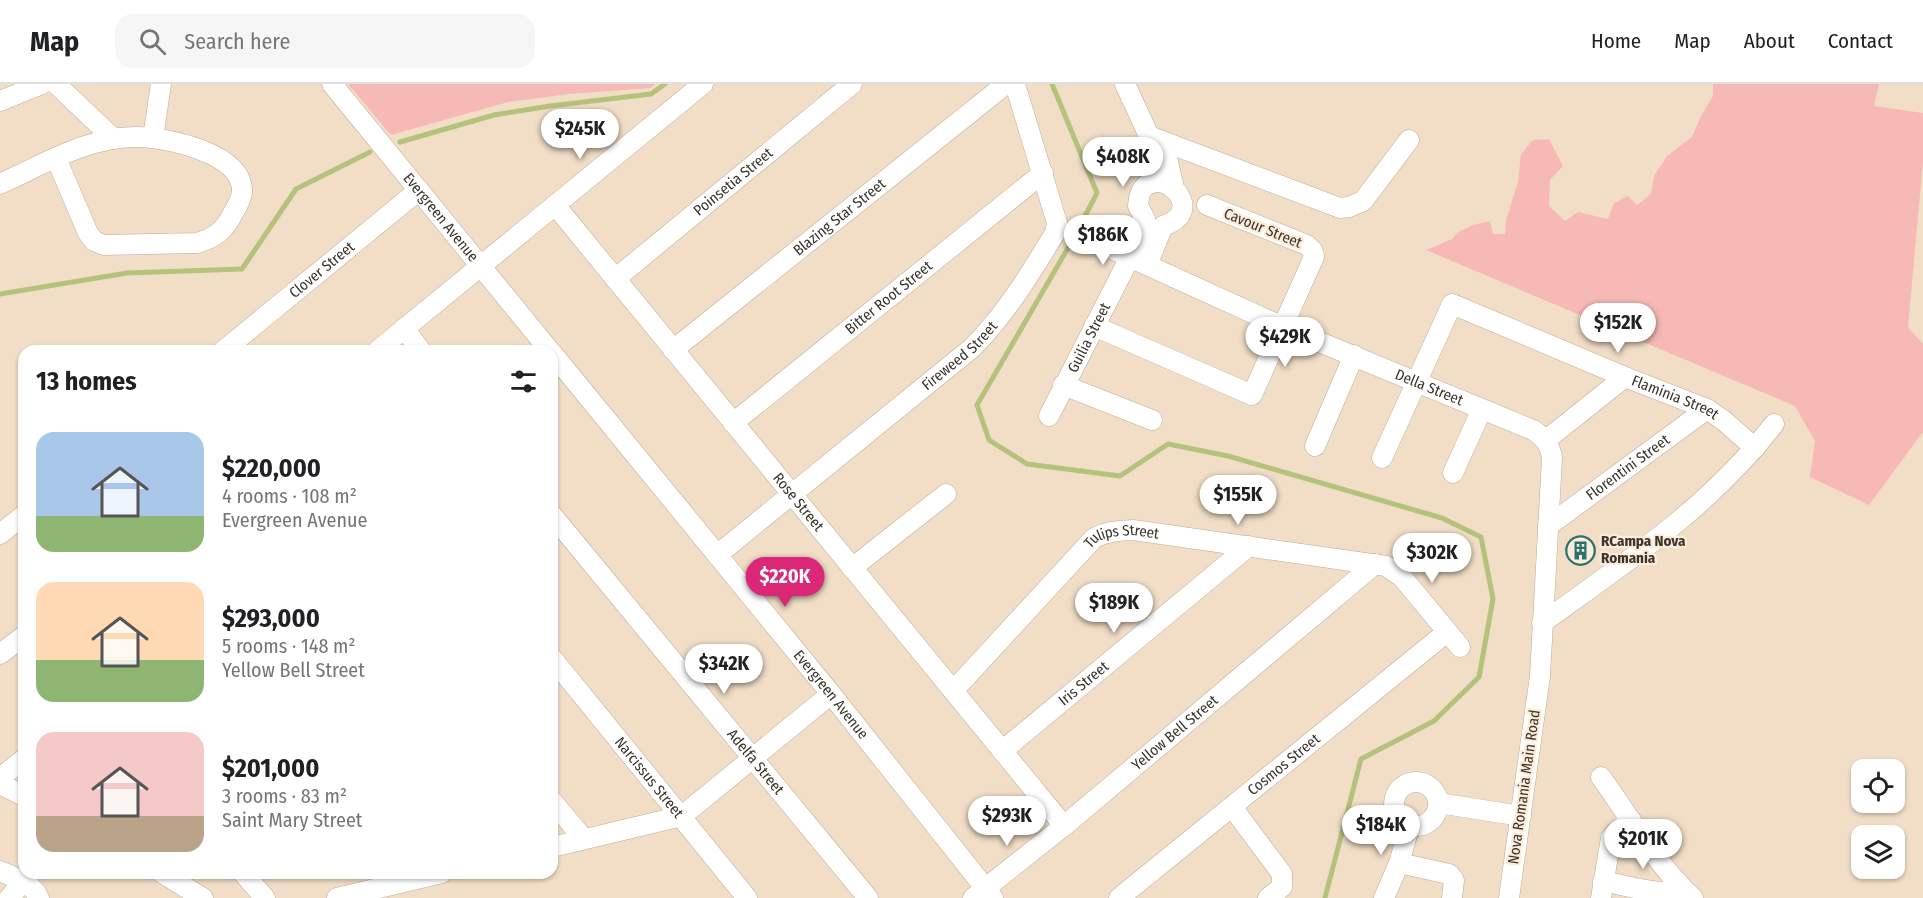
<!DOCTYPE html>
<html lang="en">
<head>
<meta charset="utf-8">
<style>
  body { margin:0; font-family:"Fira Sans Condensed",sans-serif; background:#f6f6f6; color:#202124; height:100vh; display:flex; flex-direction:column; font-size:22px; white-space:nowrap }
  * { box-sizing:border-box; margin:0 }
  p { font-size:20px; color:#757577 }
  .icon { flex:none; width:33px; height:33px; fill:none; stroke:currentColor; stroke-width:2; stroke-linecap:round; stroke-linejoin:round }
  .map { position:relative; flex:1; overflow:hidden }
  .panel { position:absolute; left:18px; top:261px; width:540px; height:534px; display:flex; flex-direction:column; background:#fff; border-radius:18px; box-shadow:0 2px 4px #0004 }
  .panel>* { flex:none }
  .tools { position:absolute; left:1851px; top:675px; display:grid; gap:12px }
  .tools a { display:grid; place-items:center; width:54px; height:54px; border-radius:12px; background:#fff; box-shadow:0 2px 4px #0004; font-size:30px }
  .price { position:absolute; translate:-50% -51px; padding:0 14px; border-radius:21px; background:#fff; color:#222; font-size:20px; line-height:39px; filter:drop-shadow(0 2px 3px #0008) }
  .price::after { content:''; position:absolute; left:50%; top:36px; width:18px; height:14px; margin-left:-9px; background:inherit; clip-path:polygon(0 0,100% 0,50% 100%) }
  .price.on { background:#db2777; color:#fff }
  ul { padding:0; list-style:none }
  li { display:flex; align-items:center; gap:18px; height:150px; padding:0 18px }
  li span { display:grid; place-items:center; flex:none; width:168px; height:120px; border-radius:18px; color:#555 }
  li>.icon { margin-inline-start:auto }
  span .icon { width:72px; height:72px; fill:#fffc; stroke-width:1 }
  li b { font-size:26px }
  h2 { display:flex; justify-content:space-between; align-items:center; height:72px; padding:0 18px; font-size:26px }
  header { display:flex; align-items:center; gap:36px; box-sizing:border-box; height:84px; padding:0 30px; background:#fff; border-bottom:2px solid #e0e0e0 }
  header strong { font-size:28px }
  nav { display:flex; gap:33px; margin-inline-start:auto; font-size:21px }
  .search { width:420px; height:54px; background:#f6f6f6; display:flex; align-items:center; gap:15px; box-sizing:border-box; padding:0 21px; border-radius:18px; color:#757577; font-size:22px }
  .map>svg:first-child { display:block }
</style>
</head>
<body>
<header>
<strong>Map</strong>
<div class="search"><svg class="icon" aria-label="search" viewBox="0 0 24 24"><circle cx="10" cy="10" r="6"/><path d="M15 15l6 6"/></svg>Search here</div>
<nav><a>Home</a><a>Map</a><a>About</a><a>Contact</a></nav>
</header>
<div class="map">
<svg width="1923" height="814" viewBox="0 0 1923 814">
  <rect width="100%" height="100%" fill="#f2dec7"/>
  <g fill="#f7b9b5">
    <path d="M 348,0 L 655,0 L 651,4 L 569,10 L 508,18 L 391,51 Z"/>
    <path d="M 1713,0 L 1879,0 L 1874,22 L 1923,29 L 1923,77 L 1908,243 L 1923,260 L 1923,348 L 1869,421 L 1810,393 L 1815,357 L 1795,322 L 1426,166 L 1452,155 L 1458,148 L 1473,141 L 1490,137 L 1493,150 L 1505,150 L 1506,136 L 1518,98 L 1521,70 L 1533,56 L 1549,55 L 1563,82 L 1550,96 L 1549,122 L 1565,137 L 1578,128 L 1608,135 L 1614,119 L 1628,112 L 1637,121 L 1651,110 L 1654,92 L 1667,72 L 1692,53 L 1701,32 L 1713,12 Z"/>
  </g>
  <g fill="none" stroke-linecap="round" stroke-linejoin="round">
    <g stroke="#b4c27b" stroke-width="5">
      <path d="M 1052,0 L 1097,109 L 1072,157 L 977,321 L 989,356 L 1027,380 L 1120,392 L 1168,360 L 1228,372 L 1442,434 L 1481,453 L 1493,515 L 1479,593 L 1434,637 L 1361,675 L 1325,814"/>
      <path d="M 400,58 L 494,31 L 550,22 L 651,10 L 665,0"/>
      <path d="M 0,210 L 127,189 L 242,185 L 296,105 L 370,68"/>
    </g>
    <defs>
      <g id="minor">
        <path d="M 56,0 L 114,55"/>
        <path id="s1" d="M 332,0 L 550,267"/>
        <path d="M 1125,0 L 1149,52 L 1163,67 L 1167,74 L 1174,104"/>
        <path d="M 0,17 L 42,0"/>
        <path d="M 1149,52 L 1340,124 L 1349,123 L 1363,117 L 1409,56"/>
        <path d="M 1149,52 L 1149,77 L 1153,99"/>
        <path d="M 153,54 L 161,0"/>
        <path d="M 0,100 C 42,81 89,52 137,53 C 165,53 244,69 242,108 C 241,115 237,123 233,129 C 225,146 215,154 197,159 L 104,161 L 94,157 L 88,149 L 56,74"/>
        <path id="s2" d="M 555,121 L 1064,742"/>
        <path id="s3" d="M 1092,156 L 1283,243 L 1533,346 C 1544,353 1550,360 1552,374 L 1540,592 L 1509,814"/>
        <path id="s4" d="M 615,195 L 852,0"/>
        <path d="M 1094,242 L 1252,311 L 1314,173 L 1313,167 L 1307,161 L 1207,121"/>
        <path d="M 404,244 L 421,267"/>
        <path id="s5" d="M 673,266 L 1006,0"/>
        <path id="s6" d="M 223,267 L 419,106"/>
        <path d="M 377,267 L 703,0"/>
        <path id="s7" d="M 552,269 L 831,610 L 993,814"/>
        <path d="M 1063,301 L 1152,336"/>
        <path id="s8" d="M 1049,332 L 1130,173 L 1145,135 L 1138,122 C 1142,65 1217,124 1163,142 L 1147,181"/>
        <path id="s9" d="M 733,339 L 1043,89"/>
        <path d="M 1546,356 L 1625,293"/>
        <path d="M 1315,362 L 1354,271"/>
        <path id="s10" d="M 1382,374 L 1452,220 L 1625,293 L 1707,325 L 1723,336 L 1755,364"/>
        <path d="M 1453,389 L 1482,325"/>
        <path id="s11" d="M 552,431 L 868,814"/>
        <path id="s12" d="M 1548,442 L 1707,325"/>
        <path d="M 0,450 L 24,431"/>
        <path id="s13" d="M 717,471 L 972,264 C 1006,230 1030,190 1055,149 L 1057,139 L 1015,0"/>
        <path d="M 852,484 L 946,410"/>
        <path d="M 1542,539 C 1625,479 1711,422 1774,340"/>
        <path d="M 0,570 L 24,552"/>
        <path id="s14" d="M 552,574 L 747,814"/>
        <path id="s15" d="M 953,607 L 1094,454 C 1107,447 1118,447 1133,446 L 1386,482 L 1402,493 L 1460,563"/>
        <path id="s16" d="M 1002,667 L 1249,462"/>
        <path d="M 1601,693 C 1629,732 1657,782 1693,814"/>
        <path d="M 0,694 L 24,675"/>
        <circle cx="1416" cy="720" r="22"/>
        <path d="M 0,700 L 24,712"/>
        <path d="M 552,717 L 583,754"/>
        <path d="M 1438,719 L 1521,732"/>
        <path d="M 1232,723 L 1282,790 L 1282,803 L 1268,814"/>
        <path d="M 552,763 L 682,732 L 831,610"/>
        <path d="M 1399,779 L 1449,790 L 1454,796 L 1452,814"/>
        <path d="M 0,787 C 13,793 34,800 39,814"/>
        <path d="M 162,789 L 203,814"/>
        <path d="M 243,789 L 265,814"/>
        <path d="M 1603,797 C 1628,802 1658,812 1683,806"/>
        <path d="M 9,814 L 23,798"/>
        <path d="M 337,814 L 442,789"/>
        <path id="s17" d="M 973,814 L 1064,742 L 1375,480"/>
        <path id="s18" d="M 1119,814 L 1447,548"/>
        <path d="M 1384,814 L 1399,779 L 1410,741"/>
        <path d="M 1601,814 L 1611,754 L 1618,746 L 1631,736"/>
      </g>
    </defs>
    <use href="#minor" stroke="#bfab95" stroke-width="21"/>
    <use href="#minor" stroke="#fff" stroke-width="20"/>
  </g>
  <defs>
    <symbol id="building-ring" viewBox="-11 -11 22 22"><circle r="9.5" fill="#fcecd9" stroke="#2a736e" stroke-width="1.5"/><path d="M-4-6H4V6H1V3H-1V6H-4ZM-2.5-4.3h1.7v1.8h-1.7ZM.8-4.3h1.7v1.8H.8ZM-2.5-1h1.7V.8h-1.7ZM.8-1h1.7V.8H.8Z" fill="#2a736e"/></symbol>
  </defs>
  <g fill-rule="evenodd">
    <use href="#building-ring" x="1564" y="450" width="33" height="33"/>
  </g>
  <g text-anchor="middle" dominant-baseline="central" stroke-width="4.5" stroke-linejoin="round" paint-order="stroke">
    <g font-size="15" fill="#3b342b" stroke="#fcecd9">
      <text stroke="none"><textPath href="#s4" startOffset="153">Poinsetia Street</textPath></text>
      <text stroke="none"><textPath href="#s1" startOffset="172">Evergreen Avenue</textPath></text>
      <text stroke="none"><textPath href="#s5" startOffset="213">Blazing Star Street</textPath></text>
      <text transform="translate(1263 144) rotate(22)">Cavour Street</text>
      <text stroke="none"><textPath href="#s6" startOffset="128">Clover Street</textPath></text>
      <text stroke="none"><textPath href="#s9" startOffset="200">Bitter Root Street</textPath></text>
      <text stroke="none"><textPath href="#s8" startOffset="88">Guilia Street</textPath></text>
      <text stroke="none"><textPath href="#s13" startOffset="314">Fireweed Street</textPath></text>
      <text stroke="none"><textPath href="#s3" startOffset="368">Della Street</textPath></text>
      <text stroke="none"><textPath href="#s10" startOffset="411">Flaminia Street</textPath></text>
      <text stroke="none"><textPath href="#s12" startOffset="99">Florentini Street</textPath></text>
      <text stroke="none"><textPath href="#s2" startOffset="384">Rose Street</textPath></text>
      <text stroke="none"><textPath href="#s15" startOffset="236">Tulips Street</textPath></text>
      <text stroke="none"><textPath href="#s16" startOffset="106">Iris Street</textPath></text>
      <text stroke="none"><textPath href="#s7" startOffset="441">Evergreen Avenue</textPath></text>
      <text stroke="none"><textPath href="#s17" startOffset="261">Yellow Bell Street</textPath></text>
      <text stroke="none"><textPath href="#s11" startOffset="320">Adelfa Street</textPath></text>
      <text stroke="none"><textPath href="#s18" startOffset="212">Cosmos Street</textPath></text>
      <text stroke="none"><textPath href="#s14" startOffset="154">Narcissus Street</textPath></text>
      <text transform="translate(1524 703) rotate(-82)">Nova Romania Main Road</text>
    </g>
    <g font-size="15" font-weight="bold" fill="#3b342b" stroke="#fcecd9" text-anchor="start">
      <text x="1601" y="457">RCampa Nova<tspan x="1601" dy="17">Romania</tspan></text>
    </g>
  </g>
</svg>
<div class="tools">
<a><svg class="icon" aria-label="locate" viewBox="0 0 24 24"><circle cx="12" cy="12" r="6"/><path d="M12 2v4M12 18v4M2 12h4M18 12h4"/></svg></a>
<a><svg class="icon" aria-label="layers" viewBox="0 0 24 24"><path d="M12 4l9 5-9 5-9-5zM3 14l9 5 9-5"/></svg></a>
</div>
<b class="price" style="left:580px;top:76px">$245K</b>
<b class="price" style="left:1123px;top:104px">$408K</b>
<b class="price" style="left:1103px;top:182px">$186K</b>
<b class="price" style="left:1618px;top:270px">$152K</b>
<b class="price" style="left:1285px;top:284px">$429K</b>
<b class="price" style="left:1238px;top:442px">$155K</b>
<b class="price" style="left:1432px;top:500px">$302K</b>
<b class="price on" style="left:785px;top:524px">$220K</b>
<b class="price" style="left:1114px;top:550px">$189K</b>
<b class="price" style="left:724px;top:611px">$342K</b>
<b class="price" style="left:1007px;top:763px">$293K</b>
<b class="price" style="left:1381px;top:772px">$184K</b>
<b class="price" style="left:1643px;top:786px">$201K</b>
<section class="panel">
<h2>13 homes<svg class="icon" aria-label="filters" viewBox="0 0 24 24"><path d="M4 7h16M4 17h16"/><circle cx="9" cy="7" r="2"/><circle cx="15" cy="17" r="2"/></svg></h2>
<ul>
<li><span style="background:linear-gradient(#a9c7e8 70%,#8fb573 0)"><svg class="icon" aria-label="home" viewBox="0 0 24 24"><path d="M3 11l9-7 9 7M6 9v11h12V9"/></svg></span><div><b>$220,000</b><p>4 rooms · 108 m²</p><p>Evergreen Avenue</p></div></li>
<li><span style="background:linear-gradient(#ffd9b3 65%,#8fb573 0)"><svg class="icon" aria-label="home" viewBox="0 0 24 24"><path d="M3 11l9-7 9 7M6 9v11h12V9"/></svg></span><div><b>$293,000</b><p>5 rooms · 148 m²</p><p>Yellow Bell Street</p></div></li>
<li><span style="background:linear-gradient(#f6c9c9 70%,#b9a48a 0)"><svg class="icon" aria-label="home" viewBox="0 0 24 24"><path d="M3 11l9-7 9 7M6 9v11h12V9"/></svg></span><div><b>$201,000</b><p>3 rooms · 83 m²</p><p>Saint Mary Street</p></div></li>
</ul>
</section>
</div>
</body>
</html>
